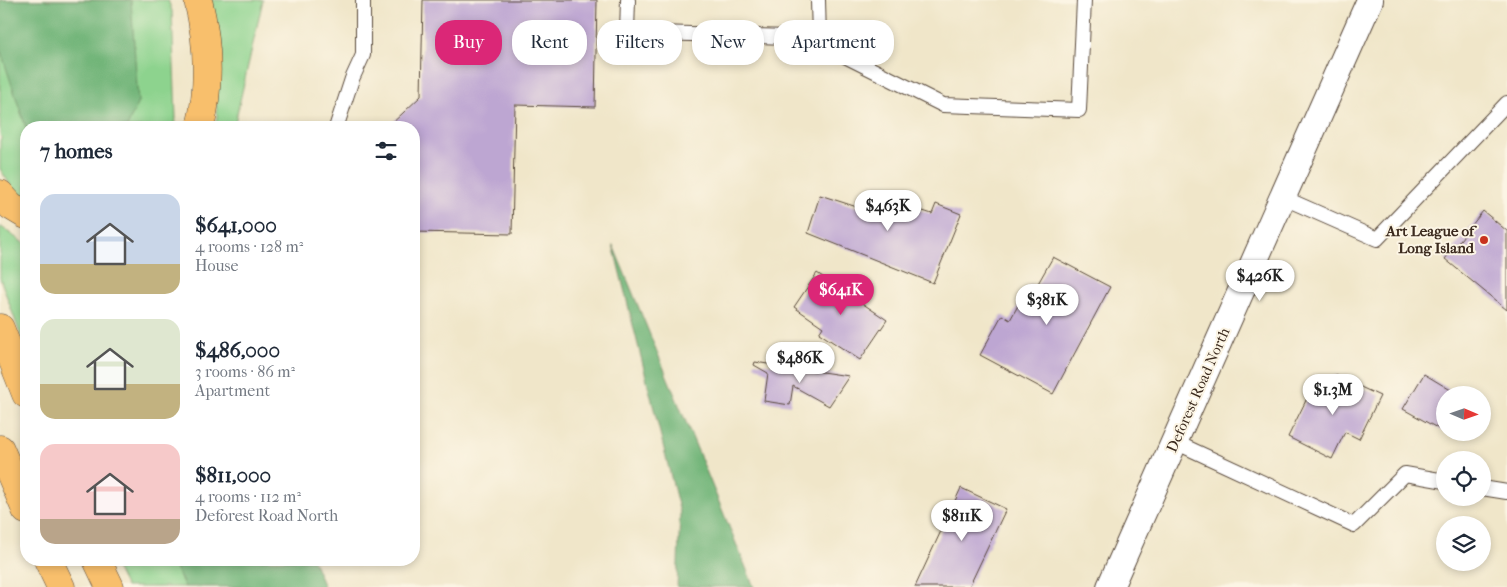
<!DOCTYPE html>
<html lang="en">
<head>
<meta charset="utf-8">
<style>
  body { margin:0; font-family:"IM FELL French Canon",serif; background:#f2f2f3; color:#1f2937; height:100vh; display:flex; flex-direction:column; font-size:19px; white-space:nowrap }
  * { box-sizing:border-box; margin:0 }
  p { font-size:16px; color:#747a83 }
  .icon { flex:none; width:28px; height:28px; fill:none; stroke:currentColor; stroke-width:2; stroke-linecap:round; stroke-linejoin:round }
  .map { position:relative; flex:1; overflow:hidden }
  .side { position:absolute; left:20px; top:121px; width:400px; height:445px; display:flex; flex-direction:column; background:#fff; border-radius:20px; box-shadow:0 2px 8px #0003 }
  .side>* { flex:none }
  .guide { position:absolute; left:435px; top:20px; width:475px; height:45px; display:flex; gap:10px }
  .needle { width:32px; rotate:92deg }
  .buttons { position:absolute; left:1436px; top:386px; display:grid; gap:10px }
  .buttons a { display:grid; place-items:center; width:55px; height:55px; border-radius:50%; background:#fff; box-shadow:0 2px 8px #0003; font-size:25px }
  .price { position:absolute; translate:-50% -42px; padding:0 11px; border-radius:18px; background:#fff; color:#222; font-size:16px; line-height:32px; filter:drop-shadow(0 1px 2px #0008) }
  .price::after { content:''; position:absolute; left:50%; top:30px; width:15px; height:11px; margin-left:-8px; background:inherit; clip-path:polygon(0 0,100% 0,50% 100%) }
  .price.current { background:#db2777; color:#fff }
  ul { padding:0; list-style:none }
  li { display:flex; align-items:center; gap:15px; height:125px; padding:0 20px }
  li span { display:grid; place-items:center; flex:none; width:140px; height:100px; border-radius:15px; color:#555 }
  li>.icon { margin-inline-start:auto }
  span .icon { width:60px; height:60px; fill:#fffc; stroke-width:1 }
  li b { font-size:21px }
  h2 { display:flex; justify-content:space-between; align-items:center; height:60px; padding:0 20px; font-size:21px }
  .pill { padding:0 18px; border-radius:20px; background:#fff; box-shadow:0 2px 8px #0003; font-size:18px; line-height:45px }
  .pill.current { background:#db2777; color:#fff }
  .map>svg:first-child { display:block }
</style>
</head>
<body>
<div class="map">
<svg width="1507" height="587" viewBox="0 0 1507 587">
  <rect width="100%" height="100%" fill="#fcf5e5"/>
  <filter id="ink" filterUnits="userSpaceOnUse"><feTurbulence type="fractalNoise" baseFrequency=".02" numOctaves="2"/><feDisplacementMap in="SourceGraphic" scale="10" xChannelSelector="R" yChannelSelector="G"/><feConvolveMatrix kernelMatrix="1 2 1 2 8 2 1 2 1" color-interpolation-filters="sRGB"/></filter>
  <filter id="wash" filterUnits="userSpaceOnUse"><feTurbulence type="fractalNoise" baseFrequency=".0096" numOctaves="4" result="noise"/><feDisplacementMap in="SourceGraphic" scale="20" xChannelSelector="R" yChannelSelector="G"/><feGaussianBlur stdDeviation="1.12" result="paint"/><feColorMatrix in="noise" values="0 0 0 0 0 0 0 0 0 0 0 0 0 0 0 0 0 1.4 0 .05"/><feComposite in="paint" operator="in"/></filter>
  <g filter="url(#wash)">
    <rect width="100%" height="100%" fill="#f0e6c9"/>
    <g fill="#8dd38e" stroke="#647e56">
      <path d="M 0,0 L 168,0 L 172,11 L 176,119 L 173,127 L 26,128 L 26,201 L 17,195 L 0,169 L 0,140 L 2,138 L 0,135 Z"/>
      <path d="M 208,0 L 263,0 L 234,127 L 215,127 L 217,116 Z"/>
      <path d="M 0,226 L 26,245 L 26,350 L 0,278 Z"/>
      <path d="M 112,560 L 171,560 L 185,587 L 126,587 Z"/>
    </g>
    <g fill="#72b579" stroke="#56704c">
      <path d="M 0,0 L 131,0 L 138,102 L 127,127 L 26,128 L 0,49 Z"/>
      <path d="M 613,245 L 754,587 L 677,587 L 680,513 Z"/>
      <path d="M 171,560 L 313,560 L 324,587 L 185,587 Z"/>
    </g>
    <g id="blocks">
      <g fill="#bda6d2">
        <path d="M 423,0 L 597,0 L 595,107 L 515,105 L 512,234 L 414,232 L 414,128 L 387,128 L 421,96 Z"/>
        <path d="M 865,192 L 932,214 L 936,204 L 961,214 L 933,283 L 808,233 L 820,195 L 860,208 Z"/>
        <path d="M 1483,211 L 1507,231 L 1507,310 L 1445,259 Z"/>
        <path d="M 1053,257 L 1110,287 L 1053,394 L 980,355 L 1002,315 L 1010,320 L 1030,284 L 1036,287 Z"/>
        <path d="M 817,273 L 887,320 L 860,360 L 819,333 L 823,327 L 794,307 Z"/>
        <path d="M 755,362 L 774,365 L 849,376 L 829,406 L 793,386 L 790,405 L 764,401 L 768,373 L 754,365 Z"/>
        <path d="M 1424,374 L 1459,395 L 1445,395 L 1445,432 L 1449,432 L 1448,434 L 1403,409 Z"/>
        <path d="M 1335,375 L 1380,396 L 1359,439 L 1345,432 L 1332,459 L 1288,437 L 1314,384 L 1327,390 Z"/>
        <path d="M 961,488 L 1006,509 L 969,587 L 915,587 Z"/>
      </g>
    </g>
  </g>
  <g filter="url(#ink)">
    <use href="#blocks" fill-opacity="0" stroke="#564638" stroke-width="1"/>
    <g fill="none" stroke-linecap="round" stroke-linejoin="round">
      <defs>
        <g id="service">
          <path d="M 628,0 L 627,32 L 819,38"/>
          <path d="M 818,0 L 819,38 L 843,55 L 943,105 L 1079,110 L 1084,0"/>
          <path d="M 336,128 L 352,79 L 363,55 L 363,0"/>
          <path d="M 1284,198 L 1377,239 L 1507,103"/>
          <path d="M 1175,442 L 1354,525 L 1405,474 L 1445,481"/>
          <path d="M 1482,488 L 1507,492"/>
        </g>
        <path id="minor" d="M 1110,587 L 1370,0"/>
        <g id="motorway">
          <path d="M 198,0 C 208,41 210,86 200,128"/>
          <path d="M 0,194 L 11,206 L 26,215"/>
          <path d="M 0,328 L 26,394"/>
          <path d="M 0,449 L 26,510"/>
          <path d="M 48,560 L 61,587"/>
          <path d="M 97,560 L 110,587"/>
        </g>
      </defs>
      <use href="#service" stroke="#564638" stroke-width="16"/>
      <use href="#minor" stroke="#564638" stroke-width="28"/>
      <use href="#motorway" stroke="#564638" stroke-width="29"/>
      <use href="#service" stroke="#fff" stroke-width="14"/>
      <use href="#minor" stroke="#fff" stroke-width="26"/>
      <use href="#motorway" stroke="#f8bf6c" stroke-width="28"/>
    </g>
  </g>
  <circle fill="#c8321e" stroke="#fcf5e5" stroke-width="2" cx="1484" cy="240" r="5"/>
  <g text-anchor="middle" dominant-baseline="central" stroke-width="4" stroke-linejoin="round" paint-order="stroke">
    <g font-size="15" font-weight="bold" fill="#3b2a1e" stroke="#fcf5e5" text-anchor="end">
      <text x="1474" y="231">Art League of<tspan x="1474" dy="17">Long Island</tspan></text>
    </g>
    <g font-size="15" fill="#3b2a1e" stroke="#fcf5e5">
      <text transform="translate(1198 390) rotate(-66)">Deforest Road North</text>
    </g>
  </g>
</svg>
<div class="buttons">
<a><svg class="needle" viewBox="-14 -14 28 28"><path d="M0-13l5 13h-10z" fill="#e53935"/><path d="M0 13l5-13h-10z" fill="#747a83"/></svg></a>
<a><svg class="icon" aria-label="locate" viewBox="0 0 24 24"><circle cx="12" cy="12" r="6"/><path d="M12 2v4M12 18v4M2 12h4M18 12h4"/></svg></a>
<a><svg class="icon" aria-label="layers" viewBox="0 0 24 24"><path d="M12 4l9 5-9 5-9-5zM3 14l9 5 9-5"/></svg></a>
</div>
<b class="price" style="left:888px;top:232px">$463K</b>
<b class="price" style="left:1260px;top:302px">$426K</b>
<b class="price current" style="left:841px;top:316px">$641K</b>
<b class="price" style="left:1047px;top:326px">$381K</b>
<b class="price" style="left:800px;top:384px">$486K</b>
<b class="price" style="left:1333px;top:416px">$1.3M</b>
<b class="price" style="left:962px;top:542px">$811K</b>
<div class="guide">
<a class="pill current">Buy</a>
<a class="pill">Rent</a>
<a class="pill">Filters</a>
<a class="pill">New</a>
<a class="pill">Apartment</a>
</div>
<section class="side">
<h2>7 homes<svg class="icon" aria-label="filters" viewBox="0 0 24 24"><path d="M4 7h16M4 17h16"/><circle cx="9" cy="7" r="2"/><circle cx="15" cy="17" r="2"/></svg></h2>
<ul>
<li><span style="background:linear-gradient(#c9d6e8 70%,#c2b280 0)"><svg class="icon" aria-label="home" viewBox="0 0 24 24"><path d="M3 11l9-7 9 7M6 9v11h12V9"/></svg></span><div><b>$641,000</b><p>4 rooms · 128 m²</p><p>House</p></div></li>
<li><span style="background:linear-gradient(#dfe7d0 65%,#c2b280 0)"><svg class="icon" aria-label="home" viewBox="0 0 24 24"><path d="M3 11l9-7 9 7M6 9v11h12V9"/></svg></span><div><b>$486,000</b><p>3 rooms · 86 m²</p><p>Apartment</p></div></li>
<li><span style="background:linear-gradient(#f6c9c9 75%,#b9a48a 0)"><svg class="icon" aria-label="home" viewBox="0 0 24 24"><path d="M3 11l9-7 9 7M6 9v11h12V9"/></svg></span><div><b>$811,000</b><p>4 rooms · 112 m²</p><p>Deforest Road North</p></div></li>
</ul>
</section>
</div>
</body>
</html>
